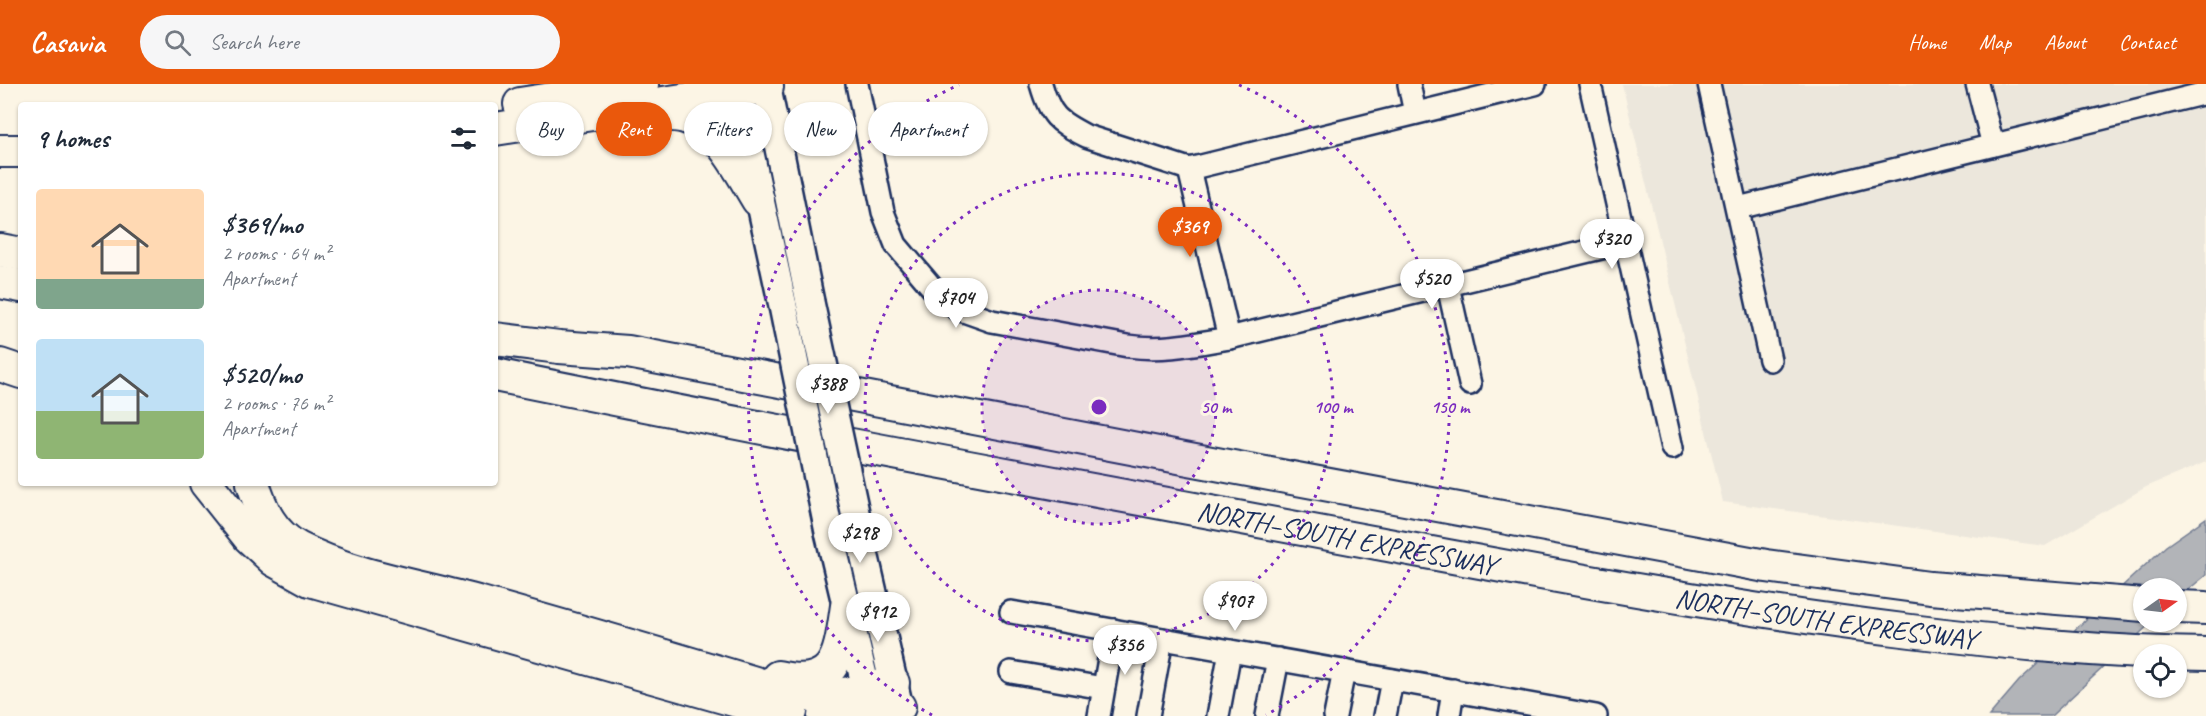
<!DOCTYPE html>
<html lang="en">
<head>
<meta charset="utf-8">
<style>
  body { margin:0; font-family:Caveat,sans-serif; background:#f6f6f7; color:#1f2937; height:100vh; display:flex; flex-direction:column; font-size:22px; white-space:nowrap }
  * { box-sizing:border-box; margin:0 }
  p { font-size:20px; color:#747a83 }
  .icon { flex:none; width:33px; height:33px; fill:none; stroke:currentColor; stroke-width:2; stroke-linecap:round; stroke-linejoin:round }
  .map { position:relative; flex:1; overflow:hidden }
  .side { position:absolute; left:18px; top:18px; width:480px; height:384px; display:flex; flex-direction:column; background:#fff; border-radius:6px; box-shadow:0 2px 4px #0004 }
  .side>* { flex:none }
  .banner { position:absolute; left:516px; top:18px; width:570px; height:54px; display:flex; gap:12px }
  .needle { width:39px; rotate:76deg }
  .fabs { position:absolute; left:2133px; top:494px; display:grid; gap:12px }
  .fabs a { display:grid; place-items:center; width:54px; height:54px; border-radius:50%; background:#fff; box-shadow:0 2px 4px #0004; font-size:30px }
  .price { position:absolute; translate:-50% -51px; padding:0 14px; border-radius:21px; background:#fff; color:#222; font-size:20px; line-height:39px; filter:drop-shadow(0 2px 3px #0008) }
  .price::after { content:''; position:absolute; left:50%; top:36px; width:18px; height:14px; margin-left:-9px; background:inherit; clip-path:polygon(0 0,100% 0,50% 100%) }
  .price.active { background:#ea580c; color:#fff }
  ul { padding:0; list-style:none }
  li { display:flex; align-items:center; gap:18px; height:150px; padding:0 18px }
  li span { display:grid; place-items:center; flex:none; width:168px; height:120px; border-radius:6px; color:#555 }
  li>.icon { margin-inline-start:auto }
  span .icon { width:72px; height:72px; fill:#fffc; stroke-width:1 }
  li b { font-size:26px }
  h2 { display:flex; justify-content:space-between; align-items:center; height:72px; padding:0 18px; font-size:26px }
  .pill { padding:0 21px; border-radius:27px; background:#fff; box-shadow:0 2px 4px #0004; font-size:21px; line-height:54px }
  .pill.active { background:#ea580c; color:#fff }
  header { display:flex; align-items:center; gap:36px; box-sizing:border-box; height:84px; padding:0 30px; background:#ea580c; color:#fff }
  header strong { font-size:28px }
  nav { display:flex; gap:33px; margin-inline-start:auto; font-size:21px }
  .search { width:420px; height:54px; background:#f6f6f7; display:flex; align-items:center; gap:15px; box-sizing:border-box; padding:0 21px; border-radius:33px; color:#747a83; font-size:22px }
  .map>svg:first-child { display:block }
</style>
</head>
<body>
<header>
<strong>Casavia</strong>
<div class="search"><svg class="icon" aria-label="search" viewBox="0 0 24 24"><circle cx="10" cy="10" r="6"/><path d="M15 15l6 6"/></svg>Search here</div>
<nav><a>Home</a><a>Map</a><a>About</a><a>Contact</a></nav>
</header>
<div class="map">
<svg width="2206" height="632" viewBox="0 0 2206 632">
  <rect width="100%" height="100%" fill="#fcf5e5"/>
  <filter id="ink" filterUnits="userSpaceOnUse"><feTurbulence type="fractalNoise" baseFrequency=".0167" numOctaves="2"/><feDisplacementMap in="SourceGraphic" scale="12" xChannelSelector="R" yChannelSelector="G"/><feConvolveMatrix kernelMatrix="1 2 1 2 8 2 1 2 1" color-interpolation-filters="sRGB"/></filter>
  <g filter="url(#ink)">
    <path fill="#ece7dc" d="M 1622,0 L 2206,0 L 2206,378 L 2146,403 L 2045,462 L 1723,418 Z"/>
    <path fill="#b2b4b8" stroke="#767f94" stroke-width="1.5" d="M 2206,434 L 2206,491 L 2177,515 L 2176,504 L 2144,504 L 2144,537 L 2153,537 L 2051,632 L 1989,632 L 2019,597 L 2166,462 Z"/>
    <g fill="none" stroke-linecap="round" stroke-linejoin="round">
      <defs>
        <g id="minor">
          <path d="M 857,0 L 883,128 L 896,161 L 940,213 L 958,225 L 992,237 L 1128,262 C 1163,267 1194,260 1229,254 L 1626,158"/>
          <path d="M 1041,0 C 1050,32 1057,37 1086,52 L 1189,85 L 1535,0"/>
          <path d="M 1409,0 L 1415,29"/>
          <path d="M 1590,0 L 1672,364"/>
          <path d="M 1709,0 L 1770,276"/>
          <path d="M 1977,0 L 1993,61"/>
          <path d="M 1189,85 L 1229,254"/>
          <path d="M 1738,124 L 2206,9"/>
          <path d="M 1448,202 L 1470,300"/>
          <path d="M 1011,528 L 1596,632"/>
          <path d="M 1011,588 L 1103,604"/>
          <path d="M 1099,632 L 1114,546"/>
          <path d="M 1148,632 L 1162,555"/>
          <path d="M 1218,632 L 1230,567"/>
          <path d="M 1267,632 L 1278,575"/>
          <path d="M 1335,632 L 1344,587"/>
          <path d="M 1385,632 L 1392,596"/>
          <path d="M 1449,632 L 1453,606"/>
        </g>
        <g id="major">
          <path d="M 735,0 L 783,222"/>
          <path d="M 766,0 L 810,218"/>
          <path d="M 859,447 L 898,619"/>
          <path d="M 829,448 L 871,625"/>
        </g>
        <g id="highway">
          <path d="M 520,20 L 642,1"/>
          <path d="M 652,31 C 661,31 675,30 685,33 C 720,44 740,87 758,116"/>
          <path d="M 495,45 L 767,3"/>
          <path d="M 0,67 L 21,67"/>
          <path d="M 0,166 L 21,170"/>
          <path d="M 0,198 L 21,202"/>
          <path d="M 495,255 L 559,263 L 628,268 L 1184,374 L 1766,482 L 1930,504 L 2144,521"/>
          <path d="M 0,281 L 21,288"/>
          <path id="s1" d="M 495,291 C 788,351 1083,404 1377,459 C 1555,492 1731,525 1911,547 C 2009,559 2107,569 2206,570"/>
          <path d="M 206,399 L 249,453 L 274,476 L 310,496 L 748,620 L 791,628"/>
          <path d="M 253,399 C 261,426 272,450 298,464 C 354,493 421,502 481,519 C 585,548 689,579 792,610 C 830,615 857,609 893,599"/>
          <path d="M 2176,523 L 2206,524"/>
          <path d="M 778,593 C 839,607 840,568 847,522"/>
          <path d="M 824,632 L 872,628 L 899,623"/>
        </g>
      </defs>
      <use href="#minor" stroke="#1b2f5e" stroke-width="26"/>
      <use href="#major" stroke="#1b2f5e" stroke-width="32"/>
      <use href="#highway" stroke="#1b2f5e" stroke-width="36"/>
      <use href="#minor" stroke="#fcf5e5" stroke-width="21"/>
      <use href="#major" stroke="#fcf5e5" stroke-width="27"/>
      <use href="#highway" stroke="#fcf5e5" stroke-width="32"/>
      <defs>
        <g id="major-bridge">
          <path d="M 810,218 L 859,447"/>
          <path d="M 783,222 L 829,448"/>
        </g>
      </defs>
      <use href="#major-bridge" stroke="#1b2f5e" stroke-width="32" stroke-linecap="butt"/>
      <use href="#major-bridge" stroke="#fcf5e5" stroke-width="27"/>
    </g>
  </g>
  <circle cx="1099" cy="323" r="117" fill="#7b2cbf" fill-opacity=".12"/>
  <g fill="none" stroke="#7b2cbf" stroke-width="3" stroke-dasharray="3 6">
    <circle cx="1099" cy="323" r="117"/>
    <circle cx="1099" cy="323" r="234"/>
    <path d="M932 631A351 351 0 0 1 959 1M1239 1A351 351 0 0 1 1266 631"/>
  </g>
  <g text-anchor="middle" dominant-baseline="central" stroke-width="6" stroke-linejoin="round" paint-order="stroke">
    <g font-size="28" fill="#1b2f5e" stroke="#fcf5e5">
      <text stroke="none"><textPath href="#s1" startOffset="867">NORTH–SOUTH EXPRESSWAY</textPath></text>
      <text stroke="none"><textPath href="#s1" startOffset="1353">NORTH–SOUTH EXPRESSWAY</textPath></text>
    </g>
  </g>
  <circle cx="1099" cy="323" r="9" fill="#7b2cbf" stroke="#fcf5e5" stroke-width="3"/>
  <g font-size="18" text-anchor="middle" font-weight="bold" fill="#7b2cbf" stroke="#fcf5e5" stroke-width="6" stroke-linejoin="round" paint-order="stroke">
    <text x="1216" y="329">50 m</text>
    <text x="1333" y="329">100 m</text>
    <text x="1450" y="329">150 m</text>
  </g>
</svg>
<div class="fabs">
<a><svg class="needle" viewBox="-14 -14 28 28"><path d="M0-13l5 13h-10z" fill="#e53935"/><path d="M0 13l5-13h-10z" fill="#747a83"/></svg></a>
<a><svg class="icon" aria-label="locate" viewBox="0 0 24 24"><circle cx="12" cy="12" r="6"/><path d="M12 2v4M12 18v4M2 12h4M18 12h4"/></svg></a>
</div>
<b class="price active" style="left:1190px;top:174px">$369</b>
<b class="price" style="left:1612px;top:186px">$320</b>
<b class="price" style="left:1432px;top:226px">$520</b>
<b class="price" style="left:956px;top:245px">$704</b>
<b class="price" style="left:828px;top:331px">$388</b>
<b class="price" style="left:860px;top:480px">$298</b>
<b class="price" style="left:1235px;top:548px">$907</b>
<b class="price" style="left:878px;top:559px">$912</b>
<b class="price" style="left:1125px;top:592px">$356</b>
<div class="banner">
<a class="pill">Buy</a>
<a class="pill active">Rent</a>
<a class="pill">Filters</a>
<a class="pill">New</a>
<a class="pill">Apartment</a>
</div>
<section class="side">
<h2>9 homes<svg class="icon" aria-label="filters" viewBox="0 0 24 24"><path d="M4 7h16M4 17h16"/><circle cx="9" cy="7" r="2"/><circle cx="15" cy="17" r="2"/></svg></h2>
<ul>
<li><span style="background:linear-gradient(#ffd9b3 75%,#7fa58c 0)"><svg class="icon" aria-label="home" viewBox="0 0 24 24"><path d="M3 11l9-7 9 7M6 9v11h12V9"/></svg></span><div><b>$369/mo</b><p>2 rooms · 64 m²</p><p>Apartment</p></div></li>
<li><span style="background:linear-gradient(#bfe0f5 60%,#8fb573 0)"><svg class="icon" aria-label="home" viewBox="0 0 24 24"><path d="M3 11l9-7 9 7M6 9v11h12V9"/></svg></span><div><b>$520/mo</b><p>2 rooms · 76 m²</p><p>Apartment</p></div></li>
</ul>
</section>
</div>
</body>
</html>
